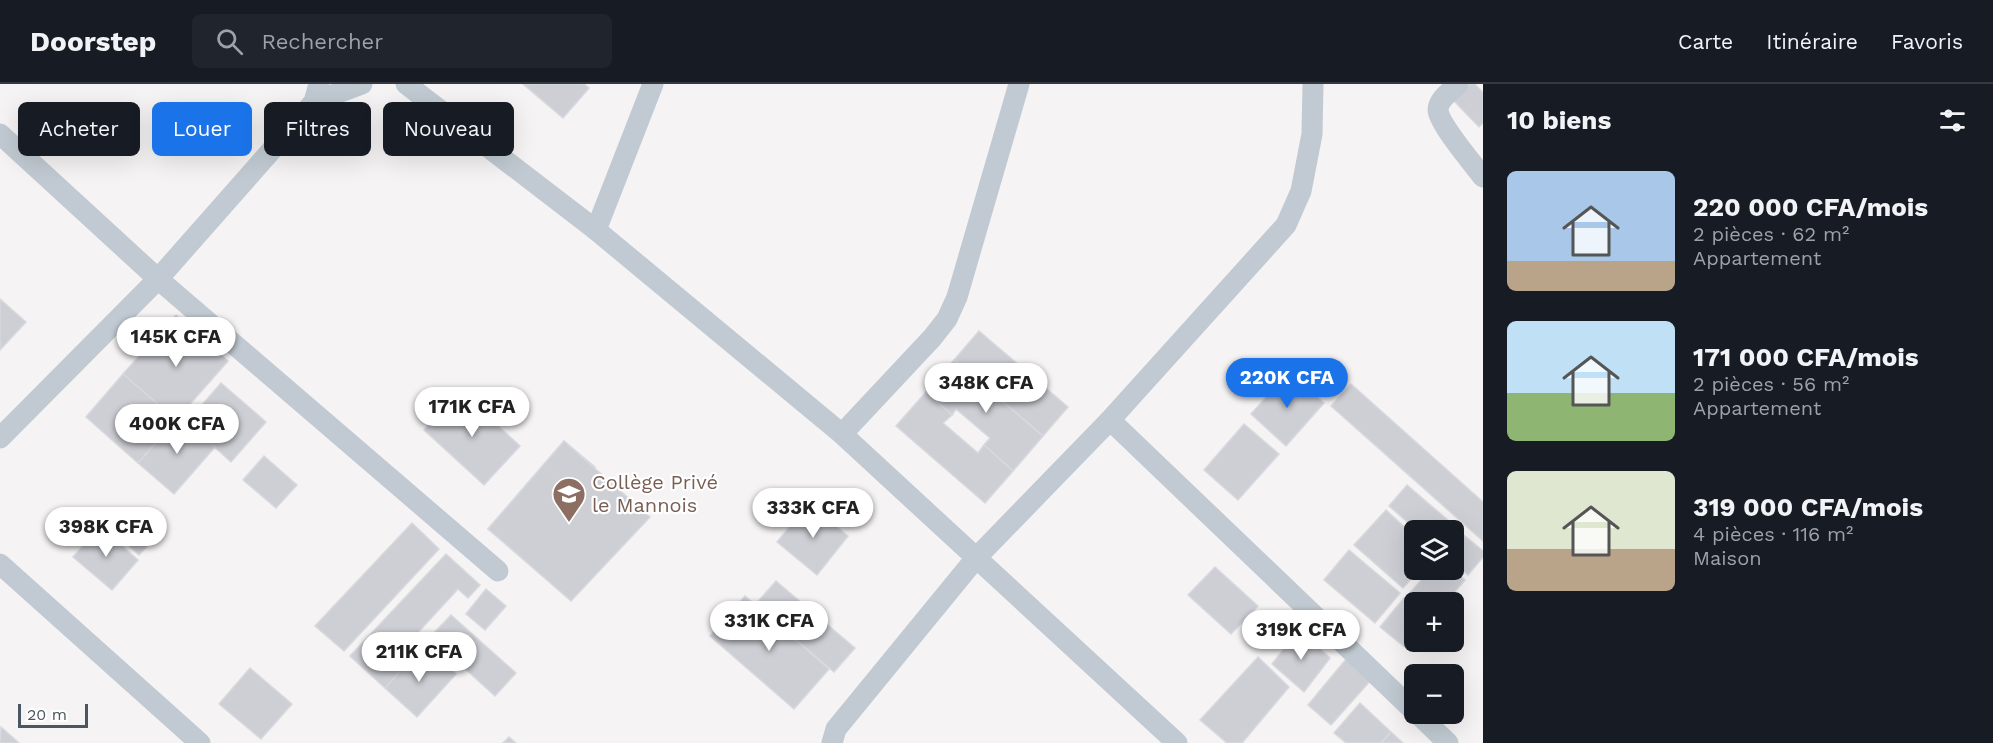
<!DOCTYPE html>
<html lang="fr">
<head>
<meta charset="utf-8">
<style>
  body { margin:0; font-family:"Work Sans",sans-serif; background:#20242c; color:#f1f3f6; height:100vh; display:flex; flex-direction:column; font-size:22px; white-space:nowrap }
  * { box-sizing:border-box; margin:0 }
  p { font-size:20px; color:#9ea1a6 }
  .icon { flex:none; width:33px; height:33px; fill:none; stroke:currentColor; stroke-width:2; stroke-linecap:round; stroke-linejoin:round }
  .map { position:relative; flex:1; overflow:hidden }
  .side { display:flex; flex-direction:column; background:#171b24; width:510px }
  .side>* { flex:none }
  .top-card { position:absolute; left:18px; top:18px; width:570px; height:54px; display:flex; gap:12px }
  .fabs { position:absolute; left:1404px; top:436px; display:grid; gap:12px }
  .fabs a { display:grid; place-items:center; width:60px; height:60px; border-radius:9px; background:#171b24; box-shadow:0 6px 24px #0002; font-size:30px }
  .scale { position:absolute; left:18px; bottom:15px; width:70px; box-sizing:border-box; padding-left:6px; border:3px solid #4a5661; border-top:0; font-size:16px; line-height:21px; white-space:nowrap; color:#4a5661; -webkit-text-stroke:4px #fff; paint-order:stroke }
  .price { position:absolute; translate:-50% -51px; padding:0 14px; border-radius:21px; background:#fff; color:#222; font-size:20px; line-height:39px; filter:drop-shadow(0 2px 3px #0008) }
  .price::after { content:''; position:absolute; left:50%; top:36px; width:18px; height:14px; margin-left:-9px; background:inherit; clip-path:polygon(0 0,100% 0,50% 100%) }
  .price.selected { background:#1a73e8; color:#fff }
  ul { padding:0; list-style:none }
  li { display:flex; align-items:center; gap:18px; height:150px; padding:0 24px }
  li span { display:grid; place-items:center; flex:none; width:168px; height:120px; border-radius:9px; color:#555 }
  li>.icon { margin-inline-start:auto }
  span .icon { width:72px; height:72px; fill:#fffc; stroke-width:1 }
  li b { font-size:26px }
  h2 { display:flex; justify-content:space-between; align-items:center; height:72px; padding:0 24px; font-size:26px }
  .tag { padding:0 21px; border-radius:9px; background:#171b24; box-shadow:0 6px 24px #0002; font-size:21px; line-height:54px }
  .tag.selected { background:#1a73e8; color:#fff }
  header { display:flex; align-items:center; gap:36px; box-sizing:border-box; height:84px; padding:0 30px; background:#171b24; border-bottom:2px solid #363941 }
  header strong { font-size:28px }
  nav { display:flex; gap:33px; margin-inline-start:auto; font-size:21px }
  .search { width:420px; height:54px; background:#20242c; display:flex; align-items:center; gap:15px; box-sizing:border-box; padding:0 21px; border-radius:9px; color:#9ea1a6; font-size:22px }
  main { display:flex; flex:1; min-height:0 }
  .map>svg:first-child { display:block }
</style>
</head>
<body>
<header>
<strong>Doorstep</strong>
<div class="search"><svg class="icon" aria-label="search" viewBox="0 0 24 24"><circle cx="10" cy="10" r="6"/><path d="M15 15l6 6"/></svg>Rechercher</div>
<nav><a>Carte</a><a>Itinéraire</a><a>Favoris</a></nav>
</header>
<main>
<div class="map">
<svg width="1483" height="659" viewBox="0 0 1483 659">
  <rect width="100%" height="100%" fill="#f5f3f3"/>
  <g fill="#cdcfd5" stroke="#d7d9de" stroke-width="1.5">
    <path d="M 523,0 L 584,0 L 589,4 L 563,34 Z"/>
    <path d="M 1470,0 L 1475,0 L 1483,9 L 1483,39 L 1479,43 L 1453,16 Z"/>
    <path d="M 0,215 L 26,238 L 0,266 Z"/>
    <path d="M 176,231 L 228,277 L 176,336 L 123,290 Z"/>
    <path d="M 979,247 L 1068,323 L 1043,352 L 954,276 Z"/>
    <path d="M 954,276 L 1043,352 L 1013,387 L 984,361 L 990,354 L 956,325 L 952,331 L 926,308 Z"/>
    <path d="M 1289,288 L 1324,319 L 1286,362 L 1251,330 Z"/>
    <path d="M 123,290 L 176,336 L 138,379 L 86,333 Z"/>
    <path d="M 221,299 L 266,338 L 231,378 L 187,338 Z"/>
    <path d="M 1351,300 L 1483,418 L 1483,457 L 1331,322 Z"/>
    <path d="M 460,307 L 520,362 L 484,401 L 424,346 Z"/>
    <path d="M 926,308 L 952,331 L 943,339 L 978,369 L 984,361 L 1013,387 L 985,419 L 896,342 Z"/>
    <path d="M 180,332 L 215,363 L 174,410 L 138,379 Z"/>
    <path d="M 1244,340 L 1279,370 L 1238,416 L 1204,386 Z"/>
    <path d="M 564,357 L 595,383 L 520,471 L 488,445 Z"/>
    <path d="M 564,357 L 650,433 L 571,517 L 488,445 Z"/>
    <path d="M 264,372 L 297,401 L 276,424 L 243,396 Z"/>
    <path d="M 1407,401 L 1457,444 L 1454,448 L 1418,447 L 1389,422 Z"/>
    <path d="M 809,420 L 848,452 L 817,491 L 777,458 Z"/>
    <path d="M 117,425 L 152,457 L 139,471 L 104,439 Z"/>
    <path d="M 1386,426 L 1414,452 L 1414,486 L 1419,486 L 1403,504 L 1354,461 Z"/>
    <path d="M 412,439 L 439,465 L 344,567 L 315,542 Z"/>
    <path d="M 100,443 L 138,476 L 112,506 L 73,473 Z"/>
    <path d="M 1460,448 L 1483,467 L 1483,473 L 1468,491 L 1454,478 L 1454,456 Z"/>
    <path d="M 1349,466 L 1400,509 L 1375,539 L 1324,496 Z"/>
    <path d="M 446,470 L 480,501 L 468,514 L 458,505 L 400,568 L 409,578 L 385,604 L 350,572 Z"/>
    <path d="M 1215,483 L 1258,522 L 1231,550 L 1188,511 Z"/>
    <path d="M 1430,486 L 1454,486 L 1465,496 L 1445,519 L 1420,519 L 1409,510 Z"/>
    <path d="M 776,497 L 855,564 L 834,588 L 755,521 Z"/>
    <path d="M 486,505 L 506,522 L 485,546 L 466,530 Z"/>
    <path d="M 745,512 L 829,585 L 794,625 L 710,552 Z"/>
    <path d="M 1404,514 L 1414,523 L 1414,555 L 1407,565 L 1380,543 Z"/>
    <path d="M 451,531 L 516,589 L 495,612 L 430,553 Z"/>
    <path d="M 1299,546 L 1330,574 L 1304,608 L 1272,580 Z"/>
    <path d="M 418,567 L 440,587 L 446,581 L 456,590 L 417,633 L 385,604 Z"/>
    <path d="M 1258,573 L 1289,603 L 1242,659 L 1227,659 L 1200,636 Z"/>
    <path d="M 1347,574 L 1371,596 L 1331,641 L 1308,621 Z"/>
    <path d="M 250,584 L 292,620 L 261,655 L 219,620 Z"/>
    <path d="M 1360,619 L 1391,648 L 1381,659 L 1346,659 L 1334,649 Z"/>
    <path d="M 1,643 L 19,659 L 0,659 Z"/>
    <path d="M 1391,648 L 1403,659 L 1381,659 Z"/>
    <path d="M 509,653 L 516,659 L 503,659 Z"/>
  </g>
  <g fill="none" stroke-linecap="round" stroke-linejoin="round">
    <g stroke="#c1cad2" stroke-width="21">
      <path d="M 406,0 L 596,146 L 842,350 L 1177,659"/>
      <path d="M 1458,0 C 1451,7 1438,15 1438,26 C 1439,40 1473,80 1483,93"/>
      <path d="M 314,18 L 362,0"/>
      <path d="M 0,50 L 158,195 L 498,487"/>
      <path d="M 596,146 L 653,0"/>
      <path d="M 1110,336 L 1414,627"/>
      <path d="M 842,350 L 932,254 L 947,235 L 957,213 L 1019,0"/>
      <path d="M 0,354 L 158,195 L 314,18 L 319,0"/>
      <path d="M 0,480 L 200,659"/>
      <path d="M 1418,630 L 1448,659"/>
      <path d="M 832,659 L 836,645 L 976,474 L 1110,336 L 1286,141 L 1301,107 L 1312,50 L 1313,0"/>
    </g>
  </g>
  <defs>
    <symbol id="school-pin" viewBox="-11 -11 22 30"><path d="M0 17L-7.5 6A9.5 9.5 0 1 1 7.5 6Z" fill="#8d6e63" stroke="#fff"/><path d="M0-5L7-2L0 1L-7-2ZM-4 1L0 2.5L4 1V4Q0 6-4 4Z" fill="#fff"/></symbol>
  </defs>
  <g fill-rule="evenodd">
    <use href="#school-pin" x="550" y="391" width="38" height="52"/>
  </g>
  <g text-anchor="middle" dominant-baseline="central" stroke-width="4.5" stroke-linejoin="round" paint-order="stroke">
    <g font-size="20" fill="#785e54" stroke="#fff" text-anchor="start">
      <text x="592" y="398">Collège Privé<tspan x="592" dy="23">le Mannois</tspan></text>
    </g>
  </g>
</svg>
<div class="fabs">
<a><svg class="icon" aria-label="layers" viewBox="0 0 24 24"><path d="M12 4l9 5-9 5-9-5zM3 14l9 5 9-5"/></svg></a>
<a>+</a>
<a>−</a>
</div>
<div class="scale">20 m</div>
<b class="price" style="left:176px;top:284px">145K CFA</b>
<b class="price selected" style="left:1287px;top:325px">220K CFA</b>
<b class="price" style="left:986px;top:330px">348K CFA</b>
<b class="price" style="left:472px;top:354px">171K CFA</b>
<b class="price" style="left:177px;top:371px">400K CFA</b>
<b class="price" style="left:813px;top:455px">333K CFA</b>
<b class="price" style="left:106px;top:474px">398K CFA</b>
<b class="price" style="left:769px;top:568px">331K CFA</b>
<b class="price" style="left:1301px;top:577px">319K CFA</b>
<b class="price" style="left:419px;top:599px">211K CFA</b>
<div class="top-card">
<a class="tag">Acheter</a>
<a class="tag selected">Louer</a>
<a class="tag">Filtres</a>
<a class="tag">Nouveau</a>
</div>
</div>
<section class="side">
<h2>10 biens<svg class="icon" aria-label="filters" viewBox="0 0 24 24"><path d="M4 7h16M4 17h16"/><circle cx="9" cy="7" r="2"/><circle cx="15" cy="17" r="2"/></svg></h2>
<ul>
<li><span style="background:linear-gradient(#a9c7e8 75%,#b9a48a 0)"><svg class="icon" aria-label="home" viewBox="0 0 24 24"><path d="M3 11l9-7 9 7M6 9v11h12V9"/></svg></span><div><b>220 000 CFA/mois</b><p>2 pièces · 62 m²</p><p>Appartement</p></div></li>
<li><span style="background:linear-gradient(#bfe0f5 60%,#8fb573 0)"><svg class="icon" aria-label="home" viewBox="0 0 24 24"><path d="M3 11l9-7 9 7M6 9v11h12V9"/></svg></span><div><b>171 000 CFA/mois</b><p>2 pièces · 56 m²</p><p>Appartement</p></div></li>
<li><span style="background:linear-gradient(#dfe7d0 65%,#b9a48a 0)"><svg class="icon" aria-label="home" viewBox="0 0 24 24"><path d="M3 11l9-7 9 7M6 9v11h12V9"/></svg></span><div><b>319 000 CFA/mois</b><p>4 pièces · 116 m²</p><p>Maison</p></div></li>
</ul>
</section>
</main>
</body>
</html>
